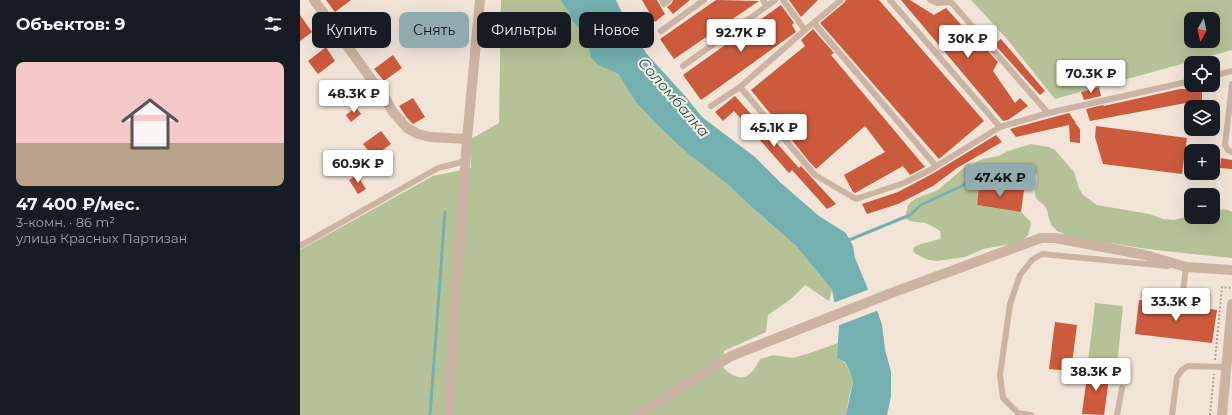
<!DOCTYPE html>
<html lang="ru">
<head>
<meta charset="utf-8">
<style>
  body { margin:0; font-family:Montserrat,sans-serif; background:#242831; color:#f1f3f6; height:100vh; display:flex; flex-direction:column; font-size:15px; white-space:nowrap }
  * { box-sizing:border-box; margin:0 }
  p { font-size:13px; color:#9ea1a6 }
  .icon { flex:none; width:22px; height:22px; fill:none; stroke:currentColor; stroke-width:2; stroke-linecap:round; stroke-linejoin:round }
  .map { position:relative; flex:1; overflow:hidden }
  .side { display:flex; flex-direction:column; background:#171b24; width:300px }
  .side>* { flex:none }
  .hud { position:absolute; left:12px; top:12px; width:380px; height:36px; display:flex; gap:8px }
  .needle { width:26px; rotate:188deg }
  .controls { position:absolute; left:884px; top:12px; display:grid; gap:8px }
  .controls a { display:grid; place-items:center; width:36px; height:36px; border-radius:8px; background:#171b24; box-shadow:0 4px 16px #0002; font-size:20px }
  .price { position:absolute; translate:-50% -34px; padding:0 9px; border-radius:4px; background:#fff; color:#222; font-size:13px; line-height:26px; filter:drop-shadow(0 1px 2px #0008) }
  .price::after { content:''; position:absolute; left:50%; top:24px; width:12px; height:9px; margin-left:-6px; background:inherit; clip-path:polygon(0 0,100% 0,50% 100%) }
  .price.selected { background:#90acaf; color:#111 }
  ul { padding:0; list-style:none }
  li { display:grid; align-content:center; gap:8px; height:212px; padding:0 16px }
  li+li { border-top:1px solid #363941 }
  li span { display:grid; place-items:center; height:124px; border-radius:8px; color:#555 }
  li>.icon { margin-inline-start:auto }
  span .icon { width:72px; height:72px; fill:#fffc; stroke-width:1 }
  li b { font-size:17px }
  h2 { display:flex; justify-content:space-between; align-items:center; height:48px; padding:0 16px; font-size:17px }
  .tag { padding:0 14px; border-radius:8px; background:#171b24; box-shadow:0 4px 16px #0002; font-size:14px; line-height:36px }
  .tag.selected { background:#90acaf; color:#111 }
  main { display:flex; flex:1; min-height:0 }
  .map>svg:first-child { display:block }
</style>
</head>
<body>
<main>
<section class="side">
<h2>Объектов: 9<svg class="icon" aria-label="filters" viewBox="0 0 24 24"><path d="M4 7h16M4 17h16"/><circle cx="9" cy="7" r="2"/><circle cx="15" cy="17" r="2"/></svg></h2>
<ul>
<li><span style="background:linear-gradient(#f6c9c9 65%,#b9a48a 0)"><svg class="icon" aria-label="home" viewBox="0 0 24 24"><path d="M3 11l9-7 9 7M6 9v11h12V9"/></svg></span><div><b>47 400 ₽/мес.</b><p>3-комн. · 86 m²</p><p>улица Красных Партизан</p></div></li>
</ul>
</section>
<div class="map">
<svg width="932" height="415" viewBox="0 0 932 415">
  <rect width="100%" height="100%" fill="#f2e5d8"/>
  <g fill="#b5c297" fill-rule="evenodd">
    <path d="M 201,0 L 260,0 L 269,12 L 272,21 L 287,36 L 289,46 L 298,65 L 318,74 L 335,101 L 356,124 L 387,153 L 431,186 L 446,202 L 497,247 L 532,290 L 529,301 L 505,285 L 491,299 L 468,315 L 466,332 L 424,351 L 423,367 C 426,370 429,373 433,375 C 447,383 455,369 460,359 L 474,355 L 493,358 L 510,353 L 538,343 L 537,358 L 544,362 L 550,372 L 553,382 L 549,397 L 546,415 L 0,415 L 0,250 L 133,176 L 171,168 L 171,139 L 199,123 Z"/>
    <path d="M 671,0 L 932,0 L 932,50 L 755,99 L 707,39 ZM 891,19 L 913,19 L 913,41 L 891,41 Z"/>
    <path d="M 731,144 L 749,147 L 755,150 L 774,172 L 779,188 L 782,194 L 797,205 L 849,214 L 863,219 L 874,220 L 886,217 L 897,218 L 913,217 L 913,214 C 919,209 925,208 932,212 L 932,258 C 894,254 855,251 817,244 C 801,242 764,240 753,227 C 748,221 749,214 746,208 C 743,202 735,201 735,194 C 735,186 739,180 736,173 C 731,170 725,167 719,167 C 712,168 708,175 703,177 C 696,180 684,175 680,183 C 677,189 678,199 677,205 L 721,212 L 730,221 L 731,224 L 728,235 L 723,240 L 711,244 L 683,249 L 665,257 L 637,261 L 628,260 L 616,254 L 613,251 L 614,247 L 621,244 L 640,239 L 641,236 L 640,231 C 636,229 630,224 625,223 C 617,221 613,224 605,218 L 608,205 L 611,202 L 617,198 L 638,190 L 665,167 L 683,159 L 698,156 L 708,151 Z"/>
    <path d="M 795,303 L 823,306 L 817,365 L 788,362 Z"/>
  </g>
  <path fill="#75b0b1" d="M 260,0 L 316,0 L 322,13 L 346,53 L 386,97 L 402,117 L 455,157 L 482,184 L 519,216 L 546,233 L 553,246 L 555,258 L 578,313 L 582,325 L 585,349 L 591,372 L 591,396 L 587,415 L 546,415 L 553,382 L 550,372 L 545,362 L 537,358 L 539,326 L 532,290 L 497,247 L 446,202 L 430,186 L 387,153 L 356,124 L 335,101 L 318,74 L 298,65 L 291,57 L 287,36 L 272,21 L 269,12 Z"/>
  <path fill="#f2e5d8" d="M 570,289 L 579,310 L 537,326 L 533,303 Z"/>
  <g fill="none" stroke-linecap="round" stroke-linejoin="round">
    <g stroke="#75b0b1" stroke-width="3">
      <path d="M 549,240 L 610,215 L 621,205 L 668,183"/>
      <path d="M 130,415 L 145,212"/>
    </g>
  </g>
  <g fill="#cc5a3c">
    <path d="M 26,0 L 51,0 L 35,12 Z"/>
    <path d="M 342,0 L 357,0 L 365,14 L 355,22 Z"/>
    <path d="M 373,0 L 390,0 L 373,14 L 367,7 L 372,3 Z"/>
    <path d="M 416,0 L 459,1 L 374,59 L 360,39 Z"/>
    <path d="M 489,0 L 518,0 L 501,17 Z"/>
    <path d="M 546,0 L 579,0 L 684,121 L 639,159 L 520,23 L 544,3 Z"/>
    <path d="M 601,0 L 610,0 L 634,15 L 646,8 L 685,51 L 687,50 L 698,62 L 693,71 L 715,103 L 720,98 L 728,106 L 708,120 L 703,121 Z"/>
    <path d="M 481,5 L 494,23 L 492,25 L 496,32 L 401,100 L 383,75 Z"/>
    <path d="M 0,15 L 12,32 L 0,41 Z"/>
    <path d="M 65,15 L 74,28 L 56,42 L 47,29 Z"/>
    <path d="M 513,29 L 534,53 L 531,55 L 625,167 L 610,175 L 603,166 L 555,193 L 553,192 L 544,175 L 585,152 L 565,126 L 516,169 L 508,160 L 451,90 L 505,46 L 501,40 Z"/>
    <path d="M 701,39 L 745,91 L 740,95 L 694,44 Z"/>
    <path d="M 26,47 L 35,61 L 18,74 L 8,61 Z"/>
    <path d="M 93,55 L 102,68 L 84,81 L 74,69 Z"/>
    <path d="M 799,87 L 801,96 L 784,100 L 781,92 Z"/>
    <path d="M 52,88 L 58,97 L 46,105 L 39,96 Z"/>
    <path d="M 880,89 L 902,89 L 902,100 L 790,121 L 786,109 L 803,105 L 804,106 Z"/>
    <path d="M 435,96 L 499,168 L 501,166 L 536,204 L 527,209 L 492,170 L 489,173 L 434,111 L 423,121 L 415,112 Z"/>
    <path d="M 113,98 L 125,117 L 113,124 L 107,118 L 99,106 Z"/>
    <path d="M 56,107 L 61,114 L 51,122 L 46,115 Z"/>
    <path d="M 769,113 L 776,123 L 775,123 L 780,129 L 780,143 L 770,142 L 769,125 L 716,137 L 710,129 Z"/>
    <path d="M 796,126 L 887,138 L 882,174 L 803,164 L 795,137 Z"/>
    <path d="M 81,131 L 91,144 L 73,157 L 63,144 Z"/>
    <path d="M 696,135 L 702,142 L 657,168 L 633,186 L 598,204 L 567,214 L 562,204 L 598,192 L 632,174 Z"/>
    <path d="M 921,158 L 932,160 L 932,169 L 920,168 Z"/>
    <path d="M 57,175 L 66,189 L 58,194 L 49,180 Z"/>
    <path d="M 679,184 L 724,190 L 721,212 L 677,205 Z"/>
    <path d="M 839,300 L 917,310 L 912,343 L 835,334 Z"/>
    <path d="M 755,322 L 777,325 L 771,371 L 749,369 Z"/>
    <path d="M 788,368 L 810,371 L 804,415 L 782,414 Z"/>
  </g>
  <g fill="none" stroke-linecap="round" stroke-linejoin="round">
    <g stroke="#b69e8e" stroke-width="2" stroke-dasharray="2 2" stroke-linecap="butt">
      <path d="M 915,360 L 922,287 L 932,288"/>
      <path d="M 910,415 L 914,374"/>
    </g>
    <g stroke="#cbb4a3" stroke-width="6">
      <path d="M 362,0 L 364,4 L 369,0"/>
      <path d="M 463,0 L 467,6 L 475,0"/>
      <path d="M 483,0 L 505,30 L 440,87 L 515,175 L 556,199 L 604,183 L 630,170 L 700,127 L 748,113 L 891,81"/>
      <path d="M 590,0 L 700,127"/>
      <path d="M 630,0 L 637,3 L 651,2 L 748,113"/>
      <path d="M 514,23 L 636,166"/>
      <path d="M 505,30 L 541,0"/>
      <path d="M 361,31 L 404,0"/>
      <path d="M 383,66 L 467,6"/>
      <path d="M 913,76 L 932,71"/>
      <path d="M 932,84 L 925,145 L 928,150 L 932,152"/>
      <path d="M 411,106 L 440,87"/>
      <path d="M 0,246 L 138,168 L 166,161"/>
      <path d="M 882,300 L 886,267 L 883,267"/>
      <path d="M 731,415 L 718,413 L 703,398 L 700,375 L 710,304 L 720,275 L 732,260 L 742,254 L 868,266"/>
      <path d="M 817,415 L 822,388"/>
      <path d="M 872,415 L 877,377 L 882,370 L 888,366 L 926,367"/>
    </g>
    <g stroke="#cbb4a3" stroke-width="10">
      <path d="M 14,0 L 85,98 L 93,112 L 107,128 L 118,134 L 130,137 L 167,139"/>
      <path d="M 148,415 L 167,139 L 180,0"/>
      <path d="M 337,415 L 431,356 L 594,292 L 741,238 L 755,238 L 845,255 L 886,267 L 932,270"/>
      <path d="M 922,415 L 932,304"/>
    </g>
  </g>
  <g text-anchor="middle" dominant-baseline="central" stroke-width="4" stroke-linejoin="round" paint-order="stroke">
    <g font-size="15" font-style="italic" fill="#195659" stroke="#faefe4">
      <text transform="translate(374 97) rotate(49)">Соломбалка</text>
    </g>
  </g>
</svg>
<div class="controls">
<a><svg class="needle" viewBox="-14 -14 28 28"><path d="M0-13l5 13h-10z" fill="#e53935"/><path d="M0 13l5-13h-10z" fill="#9ea1a6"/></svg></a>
<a><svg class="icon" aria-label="locate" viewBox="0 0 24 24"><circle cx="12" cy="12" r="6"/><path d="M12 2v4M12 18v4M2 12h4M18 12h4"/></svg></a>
<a><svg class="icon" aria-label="layers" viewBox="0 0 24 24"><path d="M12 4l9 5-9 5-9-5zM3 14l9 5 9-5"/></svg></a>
<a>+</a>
<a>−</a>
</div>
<b class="price" style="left:441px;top:53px">92.7K ₽</b>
<b class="price" style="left:668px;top:59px">30K ₽</b>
<b class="price" style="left:791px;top:94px">70.3K ₽</b>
<b class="price" style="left:54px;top:114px">48.3K ₽</b>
<b class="price" style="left:474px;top:148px">45.1K ₽</b>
<b class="price" style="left:58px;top:184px">60.9K ₽</b>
<b class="price selected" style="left:700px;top:198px">47.4K ₽</b>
<b class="price" style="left:876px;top:322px">33.3K ₽</b>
<b class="price" style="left:796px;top:392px">38.3K ₽</b>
<div class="hud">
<a class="tag">Купить</a>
<a class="tag selected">Снять</a>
<a class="tag">Фильтры</a>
<a class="tag">Новое</a>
</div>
</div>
</main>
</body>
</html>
